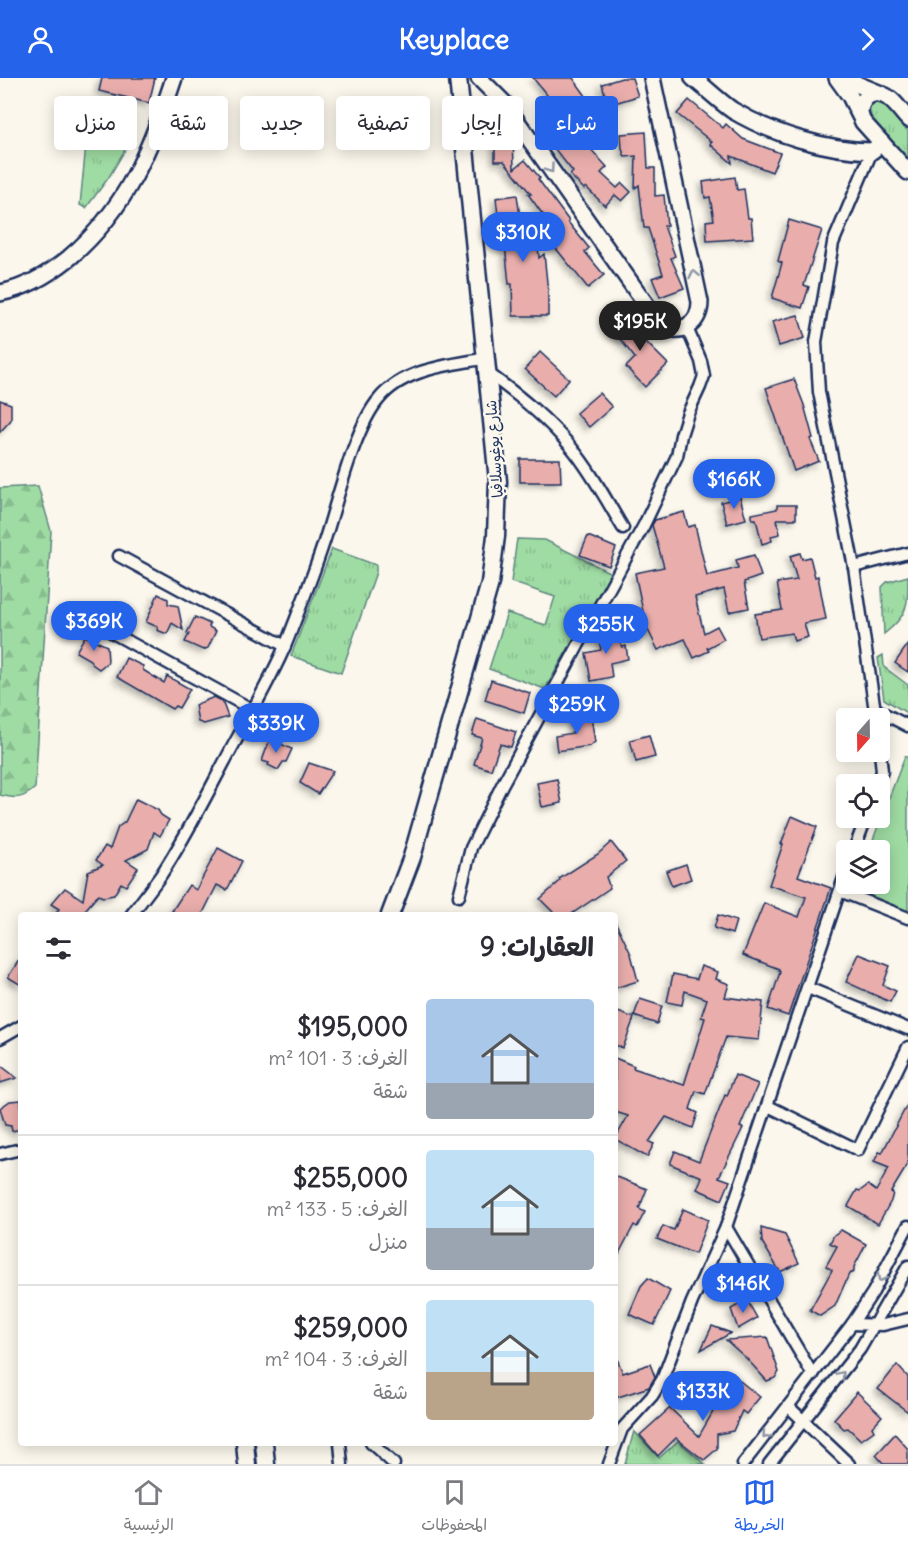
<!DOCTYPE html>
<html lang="ar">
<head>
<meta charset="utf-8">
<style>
  body { margin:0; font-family:Delius,"Playpen Sans Arabic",sans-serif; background:#f7f7f7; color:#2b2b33; direction:rtl; height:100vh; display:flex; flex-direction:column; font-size:22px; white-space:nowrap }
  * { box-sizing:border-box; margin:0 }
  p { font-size:20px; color:#7c7c81 }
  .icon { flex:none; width:33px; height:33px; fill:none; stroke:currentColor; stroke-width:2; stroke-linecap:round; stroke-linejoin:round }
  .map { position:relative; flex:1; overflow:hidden; direction:ltr }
  .drawer { position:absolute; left:18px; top:834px; width:600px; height:534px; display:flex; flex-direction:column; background:#fff; border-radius:6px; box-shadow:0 3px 15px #0003; direction:rtl }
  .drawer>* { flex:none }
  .guide { position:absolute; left:18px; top:18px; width:600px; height:54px; direction:rtl; display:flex; gap:12px }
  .needle { width:39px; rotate:200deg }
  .buttons { position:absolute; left:836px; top:630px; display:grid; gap:12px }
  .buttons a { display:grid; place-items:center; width:54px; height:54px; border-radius:6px; background:#fff; box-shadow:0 3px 15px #0003; font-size:30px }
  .price { position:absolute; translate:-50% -51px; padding:0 14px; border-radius:21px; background:#2563eb; color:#fff; font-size:20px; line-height:39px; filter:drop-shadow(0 2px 3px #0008) }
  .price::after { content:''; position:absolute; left:50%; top:36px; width:18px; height:14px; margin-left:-9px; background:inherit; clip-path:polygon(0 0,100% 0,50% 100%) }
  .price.active { background:#222; color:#fff }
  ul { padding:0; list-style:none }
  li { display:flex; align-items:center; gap:18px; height:150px; padding:0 24px }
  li+li { border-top:2px solid #e1e1e2 }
  li span { display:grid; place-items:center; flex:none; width:168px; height:120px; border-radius:6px; color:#555 }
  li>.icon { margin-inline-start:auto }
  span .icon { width:72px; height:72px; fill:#fffc; stroke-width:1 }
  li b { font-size:26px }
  h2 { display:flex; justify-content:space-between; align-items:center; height:72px; padding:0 24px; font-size:26px }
  .tag { padding:0 21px; border-radius:6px; background:#fff; box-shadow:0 3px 15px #0003; font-size:21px; line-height:54px }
  .tag.active { background:#2563eb; color:#fff }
  header { display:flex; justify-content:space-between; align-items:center; height:78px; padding:0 24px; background:#2563eb; color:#fff; font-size:27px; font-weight:800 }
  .tab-bar { display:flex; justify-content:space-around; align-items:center; height:84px; border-top:2px solid #e1e1e2; background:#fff; font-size:16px; color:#7c7c81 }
  .tab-bar a { display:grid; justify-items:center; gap:3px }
  .tab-bar .active { color:#2563eb }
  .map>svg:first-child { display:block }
</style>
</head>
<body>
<header><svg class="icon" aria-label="forward" viewBox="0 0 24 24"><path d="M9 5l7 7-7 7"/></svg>Keyplace<svg class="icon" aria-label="person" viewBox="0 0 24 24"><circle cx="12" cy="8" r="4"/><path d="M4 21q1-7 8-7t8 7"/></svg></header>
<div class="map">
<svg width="908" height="1386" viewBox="0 0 908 1386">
  <defs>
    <pattern id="grass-tufts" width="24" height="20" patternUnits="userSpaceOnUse" patternTransform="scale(1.5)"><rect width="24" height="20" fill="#9fdca3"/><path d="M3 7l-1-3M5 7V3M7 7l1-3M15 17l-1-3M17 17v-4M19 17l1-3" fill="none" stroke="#88bd8f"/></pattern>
    <pattern id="forest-firs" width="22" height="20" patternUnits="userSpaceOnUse" patternTransform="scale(1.5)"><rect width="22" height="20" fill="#9fdca3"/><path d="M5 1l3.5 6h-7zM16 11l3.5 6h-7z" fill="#88bd8f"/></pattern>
    <filter id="shadow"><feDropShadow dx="-3.5" dy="3.5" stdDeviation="3" flood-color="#0004"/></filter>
  </defs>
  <rect width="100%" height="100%" fill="#fbf7ec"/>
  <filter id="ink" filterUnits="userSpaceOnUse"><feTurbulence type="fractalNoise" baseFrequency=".0167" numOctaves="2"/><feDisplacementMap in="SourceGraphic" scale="12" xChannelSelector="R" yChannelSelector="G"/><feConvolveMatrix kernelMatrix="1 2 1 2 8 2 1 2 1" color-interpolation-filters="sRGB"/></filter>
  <g filter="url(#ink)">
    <g fill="url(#grass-tufts)" stroke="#5d8680" stroke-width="1.5">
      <path d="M 876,23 L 884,26 L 908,53 L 908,82 L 868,36 C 867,29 869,26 876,23 Z"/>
      <path d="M 87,57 L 129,65 L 109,99 L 86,130 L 80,127 Z"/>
      <path d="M 517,461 L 545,462 L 611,495 L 545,611 L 489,591 L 507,535 L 546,547 L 555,519 L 511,504 Z"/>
      <path d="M 332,471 L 376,487 L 376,494 L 341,595 L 291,578 Z"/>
      <path d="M 908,498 C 908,529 908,537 884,556 L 882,509 L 887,504 Z"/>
      <path d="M 883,577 L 884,589 L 908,607 L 908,636 L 884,621 L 878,580 Z"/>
      <path d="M 634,1353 L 659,1380 L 678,1363 L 705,1386 L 625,1386 Z"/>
    </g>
    <path fill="url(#forest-firs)" stroke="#5d8680" stroke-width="1.5" d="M 38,408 L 51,453 L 35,710 C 23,721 16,721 0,717 L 0,410 Z"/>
    <path fill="#9fdca3" stroke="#5d8680" stroke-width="1.5" d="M 905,678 L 908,680 L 908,838 L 853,814 L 856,806 L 879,806 L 879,772 L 869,772 Z"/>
    <g fill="#e9aeac" stroke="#1b2f5e" stroke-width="1.5" filter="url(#shadow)">
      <path d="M 102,0 L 155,0 L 149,25 L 99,13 Z"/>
      <path d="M 533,0 L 573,0 L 592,26 L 571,41 L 590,65 L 587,67 L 607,89 L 601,95 L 617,110 L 622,105 L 631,114 L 622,123 L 615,117 L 605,128 L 586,109 L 584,111 L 570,97 L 573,94 L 554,70 L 563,63 L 544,36 L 556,28 Z"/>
      <path d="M 622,0 L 632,0 L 638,18 L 608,27 L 602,6 Z"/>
      <path d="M 689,22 L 723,50 L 726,46 L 743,61 L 780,75 L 772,94 L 731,78 L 732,85 L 710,66 L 712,64 L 677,36 Z"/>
      <path d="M 646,54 L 648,90 L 655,90 L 655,118 L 664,117 L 667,148 L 664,148 L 675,178 L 671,180 L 684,210 L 660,219 L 652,200 L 663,196 L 648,150 L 644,150 L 639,107 L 635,110 L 636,78 L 625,79 L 622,71 L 621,56 Z"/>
      <path d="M 495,55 L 513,55 L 514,91 L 525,82 L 540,100 L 538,101 L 569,143 L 568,144 L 589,170 L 585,174 L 604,197 L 588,210 L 554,168 L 561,162 L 528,116 L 531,116 L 504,83 L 495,83 Z"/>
      <path d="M 735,99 L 737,112 L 744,111 L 748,140 L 751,140 L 753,160 L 707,163 L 706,143 L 714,142 L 710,119 L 705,120 L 703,104 Z"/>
      <path d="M 517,117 L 522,153 L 537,152 L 539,180 L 544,176 L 548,214 L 548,238 L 513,238 L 512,206 L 509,206 L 502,137 L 498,137 L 496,120 Z"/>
      <path d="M 789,142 L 822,152 L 804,207 L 809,209 L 802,230 L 772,220 L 782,185 L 778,183 Z"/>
      <path d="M 798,237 L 805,260 L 779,268 L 772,244 Z"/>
      <path d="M 630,238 L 645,256 L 641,259 L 668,286 L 645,309 L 626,289 L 635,280 L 612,251 Z"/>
      <path d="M 540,274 L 569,301 L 554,318 L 525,291 Z"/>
      <path d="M 794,301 L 804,327 L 813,360 L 810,361 L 819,383 L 794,393 L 766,310 Z"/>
      <path d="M 599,315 L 612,329 L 589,349 L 576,335 Z"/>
      <path d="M 0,322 L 11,326 L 11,342 L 0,354 Z"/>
      <path d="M 520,381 L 560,381 L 561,404 L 520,404 Z"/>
      <path d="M 740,419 L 746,441 L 727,446 L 721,424 Z"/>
      <path d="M 777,427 L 796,427 L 796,441 L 777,441 L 780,456 L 771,458 L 772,463 L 762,466 L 756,441 L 752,441 L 752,436 L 777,431 Z"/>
      <path d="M 684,434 L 688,449 L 695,447 L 707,498 L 738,490 L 736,482 L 754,477 L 761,498 L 744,504 L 749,530 L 729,534 L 724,511 L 695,519 L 704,555 L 717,548 L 724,561 L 707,570 L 709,573 L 694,580 L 685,561 L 658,572 L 646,548 L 635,495 L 664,489 L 652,447 L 655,442 Z"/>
      <path d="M 588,458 L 616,470 L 609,488 L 580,477 Z"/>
      <path d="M 800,475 L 802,481 L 810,479 L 815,499 L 818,498 L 826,541 L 804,545 L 808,559 L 794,563 L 792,555 L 759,560 L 755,536 L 782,532 L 777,505 L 797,502 L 790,478 Z"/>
      <path d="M 158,516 L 168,521 L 168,526 L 178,528 L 183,552 L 172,545 L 167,556 L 157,552 L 158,549 L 146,544 Z"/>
      <path d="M 195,539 L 210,546 L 209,549 L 216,553 L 208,570 L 203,572 L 185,564 L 189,556 L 187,555 Z"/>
      <path d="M 618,551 L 622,569 L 626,568 L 628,581 L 610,585 L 612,599 L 591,603 L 586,575 L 601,572 L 598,555 Z"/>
      <path d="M 85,558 L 107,568 L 108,584 L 99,591 L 92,586 L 90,582 L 76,574 Z"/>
      <path d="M 908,566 L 908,594 L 895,585 Z"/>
      <path d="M 126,580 L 143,588 L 143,592 L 164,605 L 167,598 L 190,611 L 179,630 L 175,628 L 172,631 L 117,599 Z"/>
      <path d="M 491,602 L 530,615 L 524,635 L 485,622 Z"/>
      <path d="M 214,619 L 222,623 L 228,639 L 204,646 L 198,644 L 195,627 Z"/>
      <path d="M 591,638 L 595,664 L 590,668 L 557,673 L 555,658 L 573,655 L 571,641 Z"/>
      <path d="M 477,641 L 516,654 L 511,669 L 500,666 L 491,692 L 474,686 L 482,660 L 472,657 Z"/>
      <path d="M 649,657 L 655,679 L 636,684 L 630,662 Z"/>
      <path d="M 270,661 L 292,671 L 286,684 L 283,684 L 278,692 L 268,687 L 269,685 L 262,683 Z"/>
      <path d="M 309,685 L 333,693 L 318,716 L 300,705 Z"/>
      <path d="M 557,701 L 562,725 L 542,729 L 537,705 Z"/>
      <path d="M 136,721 L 158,732 L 161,737 L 169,742 L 160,758 L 154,754 L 148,771 L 126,782 L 138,790 L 126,808 L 121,805 L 114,817 L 103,819 L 98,817 L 81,837 L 55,837 L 59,831 L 51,826 L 65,810 L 83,822 L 88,793 L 103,787 L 96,782 L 105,768 L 110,771 L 118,749 L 125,744 Z"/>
      <path d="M 792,738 L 817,749 L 798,798 L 831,810 L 788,938 L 768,931 L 780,894 L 778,893 L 779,891 L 743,877 L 764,825 L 799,839 L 806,819 L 769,807 L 783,766 L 781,766 Z"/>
      <path d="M 611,764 L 626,783 L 606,799 L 610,810 L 570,837 L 556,837 L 540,821 L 560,803 L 559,801 L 598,776 Z"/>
      <path d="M 218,770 L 242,783 L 227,812 L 217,807 L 202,837 L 180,837 L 172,833 L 189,807 L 196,812 Z"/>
      <path d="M 686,786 L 691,801 L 672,808 L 666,793 Z"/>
      <path d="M 718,837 L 736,843 L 732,856 L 714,850 Z"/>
      <path d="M 615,843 L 631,876 L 638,903 L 615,910 Z"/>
      <path d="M 859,876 L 890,888 L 883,907 L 896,913 L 890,924 L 846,904 Z"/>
      <path d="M 21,879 L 21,907 L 8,899 Z"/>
      <path d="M 701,888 L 718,894 L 716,901 L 729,906 L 725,919 L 763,924 L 759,962 L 726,959 L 705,1016 L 696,1013 L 690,1031 L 698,1035 L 693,1050 L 666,1039 L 649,1064 L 654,1066 L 647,1079 L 615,1061 L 628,1038 L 615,1034 L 615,980 L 634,988 L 633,990 L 684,1007 L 705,940 L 701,939 L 707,921 L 685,913 L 682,927 L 667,924 L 673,896 L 697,901 Z"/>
      <path d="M 640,921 L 662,928 L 657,946 L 634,938 Z"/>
      <path d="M 618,934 L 634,940 L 623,970 L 615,967 L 615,941 Z"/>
      <path d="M 0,987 L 17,1000 L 0,1005 Z"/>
      <path d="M 735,997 L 758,1006 L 740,1049 L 743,1050 L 719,1099 L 730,1103 L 722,1122 L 697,1111 L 702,1099 L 670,1086 L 675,1073 L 699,1083 L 725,1017 L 727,1018 Z"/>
      <path d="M 21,1022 L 21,1051 L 12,1053 L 11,1048 L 5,1047 L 0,1030 L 10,1023 Z"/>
      <path d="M 908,1025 L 908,1086 L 891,1114 L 893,1115 L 891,1123 L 878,1146 L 848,1128 L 857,1112 L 860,1113 L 868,1107 L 876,1113 L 889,1090 L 874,1084 L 879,1074 L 882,1075 Z"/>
      <path d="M 615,1098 L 647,1111 L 639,1131 L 645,1134 L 637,1149 L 634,1147 L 615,1183 Z"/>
      <path d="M 683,1131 L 708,1142 L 695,1176 L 657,1161 L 663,1148 L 674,1152 Z"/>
      <path d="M 761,1150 L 785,1157 L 799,1185 L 780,1194 L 762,1164 Z"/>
      <path d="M 841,1152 L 866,1166 L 854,1189 L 854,1194 L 849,1196 L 835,1228 L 820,1238 L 810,1232 L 832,1192 L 826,1188 L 837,1168 L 830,1165 L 834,1157 Z"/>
      <path d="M 648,1200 L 670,1213 L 654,1247 L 629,1236 L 641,1208 Z"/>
      <path d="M 747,1222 L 757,1240 L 738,1251 L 731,1231 Z"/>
      <path d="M 712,1248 L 731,1255 L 701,1272 Z"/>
      <path d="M 767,1259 L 779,1294 L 775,1300 L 767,1303 L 747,1281 L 726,1262 Z"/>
      <path d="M 615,1276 L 623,1295 L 650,1286 L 655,1299 L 649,1309 L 615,1320 Z"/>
      <path d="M 897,1287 L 908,1299 L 908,1334 L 878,1311 Z"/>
      <path d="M 735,1299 L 760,1319 L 746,1336 L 742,1333 L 733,1353 L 717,1356 L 717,1371 L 704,1382 L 676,1360 L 658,1378 L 640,1357 L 670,1330 L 699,1358 L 722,1318 L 719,1314 L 727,1300 L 731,1302 Z"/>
      <path d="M 857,1314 L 882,1338 L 872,1349 L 874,1353 L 861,1362 L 848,1350 L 844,1351 L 834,1341 Z"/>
      <path d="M 895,1356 L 908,1371 L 908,1386 L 884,1386 L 876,1377 Z"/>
    </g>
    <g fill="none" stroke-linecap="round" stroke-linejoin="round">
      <defs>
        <g id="street">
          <path d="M 872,73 L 833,165 L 816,264 L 819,314 L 854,489 L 876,640"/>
          <path d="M 488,295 C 518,317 547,340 571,369 C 591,393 607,423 623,450"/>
          <path d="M 119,478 L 285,568"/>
          <path d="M 854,489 L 908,475"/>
          <path d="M 82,538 L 253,632"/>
          <path d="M 875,631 L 908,648"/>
          <path d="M 878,706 L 882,693 L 879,665"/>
          <path d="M 854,772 L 866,740"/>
          <path d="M 840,813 L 908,840"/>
          <path d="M 459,818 L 471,770 L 502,707 L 644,447 L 677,378 L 681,357 L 688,335 L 700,309 L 704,298 L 701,283 L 687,250"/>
          <path d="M 131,837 C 141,824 151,811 161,797 C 188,756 210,710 234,666 C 252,633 271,601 286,566 C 299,533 313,498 324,464 C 337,425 354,350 379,321 C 404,290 451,287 487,280"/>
          <path d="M 808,910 L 908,951"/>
          <path d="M 0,960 L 21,948"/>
          <path d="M 768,1028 L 858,1072 L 908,969"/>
          <path d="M 0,1076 L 21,1071"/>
          <path d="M 726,1149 L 813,1297"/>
          <path d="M 852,1246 L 883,1247 L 908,1241"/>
          <path d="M 789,1329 L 849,1386"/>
          <path d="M 340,1365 L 342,1386"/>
          <path d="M 371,1365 L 394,1386"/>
          <path d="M 609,1386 L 622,1351 L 652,1318 L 662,1302 L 692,1224 L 726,1149 L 846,794"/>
          <path d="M 743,1386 L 852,1246 L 873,1214 L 908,1148"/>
          <path d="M 769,1386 L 860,1271 L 908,1188"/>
        </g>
        <g id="secondary">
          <path d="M 479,0 L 504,25 L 659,245 C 678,259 700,248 700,224 L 652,0"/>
          <path d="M 693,0 C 706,10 718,22 732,32 C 772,56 825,72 872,73 L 882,65"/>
          <path d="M 837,0 L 850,18 L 860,38"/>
          <path d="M 842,0 L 881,16"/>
          <path d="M 908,41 C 901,34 893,20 883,17 C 866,11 855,29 863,44 L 908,94"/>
          <path d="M 0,215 C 26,210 49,196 69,180 C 127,131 151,70 174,0"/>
        </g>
        <g id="primary">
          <path d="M 390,837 L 412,779 L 490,505 L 496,458 L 498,403 L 458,0"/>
          <path d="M 245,1365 L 247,1386"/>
          <path d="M 264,1365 L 266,1386"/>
        </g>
      </defs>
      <use href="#street" stroke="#1b2f5e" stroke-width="15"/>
      <use href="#secondary" stroke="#1b2f5e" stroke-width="20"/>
      <use href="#primary" stroke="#1b2f5e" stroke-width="21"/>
      <use href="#street" stroke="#fbf7ec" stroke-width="10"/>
      <use href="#secondary" stroke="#fbf7ec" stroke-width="15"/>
      <use href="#primary" stroke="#fbf7ec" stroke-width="16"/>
    </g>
    <defs><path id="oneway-chevron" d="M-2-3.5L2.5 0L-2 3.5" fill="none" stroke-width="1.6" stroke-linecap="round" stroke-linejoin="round" transform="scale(1.5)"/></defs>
    <g stroke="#8b93a5">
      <use href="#oneway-chevron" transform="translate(550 91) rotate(55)"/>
      <use href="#oneway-chevron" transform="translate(694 196) rotate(-102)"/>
      <use href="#oneway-chevron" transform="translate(881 1200) rotate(118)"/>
      <use href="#oneway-chevron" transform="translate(841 1297) rotate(-49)"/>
      <use href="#oneway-chevron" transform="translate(766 1357) rotate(129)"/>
    </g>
  </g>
  <g text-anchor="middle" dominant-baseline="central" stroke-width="5" stroke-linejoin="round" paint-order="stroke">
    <g font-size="15" fill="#1b2f5e" stroke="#fbf7ec">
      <text transform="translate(494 371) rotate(-94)">شارع يوغوسلافيا</text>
    </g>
  </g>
</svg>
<div class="buttons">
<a><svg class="needle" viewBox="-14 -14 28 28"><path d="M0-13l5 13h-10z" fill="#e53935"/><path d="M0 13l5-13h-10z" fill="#7c7c81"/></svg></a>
<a><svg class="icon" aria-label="locate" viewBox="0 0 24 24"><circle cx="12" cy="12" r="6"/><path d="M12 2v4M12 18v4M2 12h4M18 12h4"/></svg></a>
<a><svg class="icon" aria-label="layers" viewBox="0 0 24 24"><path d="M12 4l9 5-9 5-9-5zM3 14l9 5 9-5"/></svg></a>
</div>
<b class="price" style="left:523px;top:185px">$310K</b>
<b class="price active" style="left:640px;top:274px">$195K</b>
<b class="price" style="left:734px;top:432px">$166K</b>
<b class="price" style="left:94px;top:574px">$369K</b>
<b class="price" style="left:606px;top:577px">$255K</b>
<b class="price" style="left:577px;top:657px">$259K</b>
<b class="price" style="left:276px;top:676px">$339K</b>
<b class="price" style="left:743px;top:1236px">$146K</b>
<b class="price" style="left:703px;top:1344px">$133K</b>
<div class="guide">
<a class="tag active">شراء</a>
<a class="tag">إيجار</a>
<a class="tag">تصفية</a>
<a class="tag">جديد</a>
<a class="tag">شقة</a>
<a class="tag">منزل</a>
</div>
<section class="drawer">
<h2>العقارات: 9<svg class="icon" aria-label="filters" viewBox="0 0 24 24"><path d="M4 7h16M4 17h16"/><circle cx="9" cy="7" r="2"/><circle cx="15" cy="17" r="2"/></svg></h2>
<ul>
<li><span style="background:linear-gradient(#a9c7e8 70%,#9aa5b1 0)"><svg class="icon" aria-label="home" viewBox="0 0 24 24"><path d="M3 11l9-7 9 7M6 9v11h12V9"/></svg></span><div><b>$195,000</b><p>الغرف: 3 · 101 m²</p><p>شقة</p></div></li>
<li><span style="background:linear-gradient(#bfe0f5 65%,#9aa5b1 0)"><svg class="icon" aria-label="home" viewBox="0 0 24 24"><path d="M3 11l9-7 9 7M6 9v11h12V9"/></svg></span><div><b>$255,000</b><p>الغرف: 5 · 133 m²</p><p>منزل</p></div></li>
<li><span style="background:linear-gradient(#bfe0f5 60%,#b9a48a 0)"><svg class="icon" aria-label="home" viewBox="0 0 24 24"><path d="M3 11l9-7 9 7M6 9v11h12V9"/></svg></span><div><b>$259,000</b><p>الغرف: 3 · 104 m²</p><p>شقة</p></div></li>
</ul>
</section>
</div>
<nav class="tab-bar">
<a class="active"><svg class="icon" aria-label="map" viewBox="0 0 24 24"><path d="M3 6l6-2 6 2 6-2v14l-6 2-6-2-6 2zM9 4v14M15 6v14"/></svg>الخريطة</a>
<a><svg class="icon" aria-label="saved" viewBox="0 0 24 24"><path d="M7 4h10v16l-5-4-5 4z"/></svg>المحفوظات</a>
<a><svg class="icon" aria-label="home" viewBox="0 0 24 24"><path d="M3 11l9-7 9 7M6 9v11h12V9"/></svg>الرئيسية</a>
</nav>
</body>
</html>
